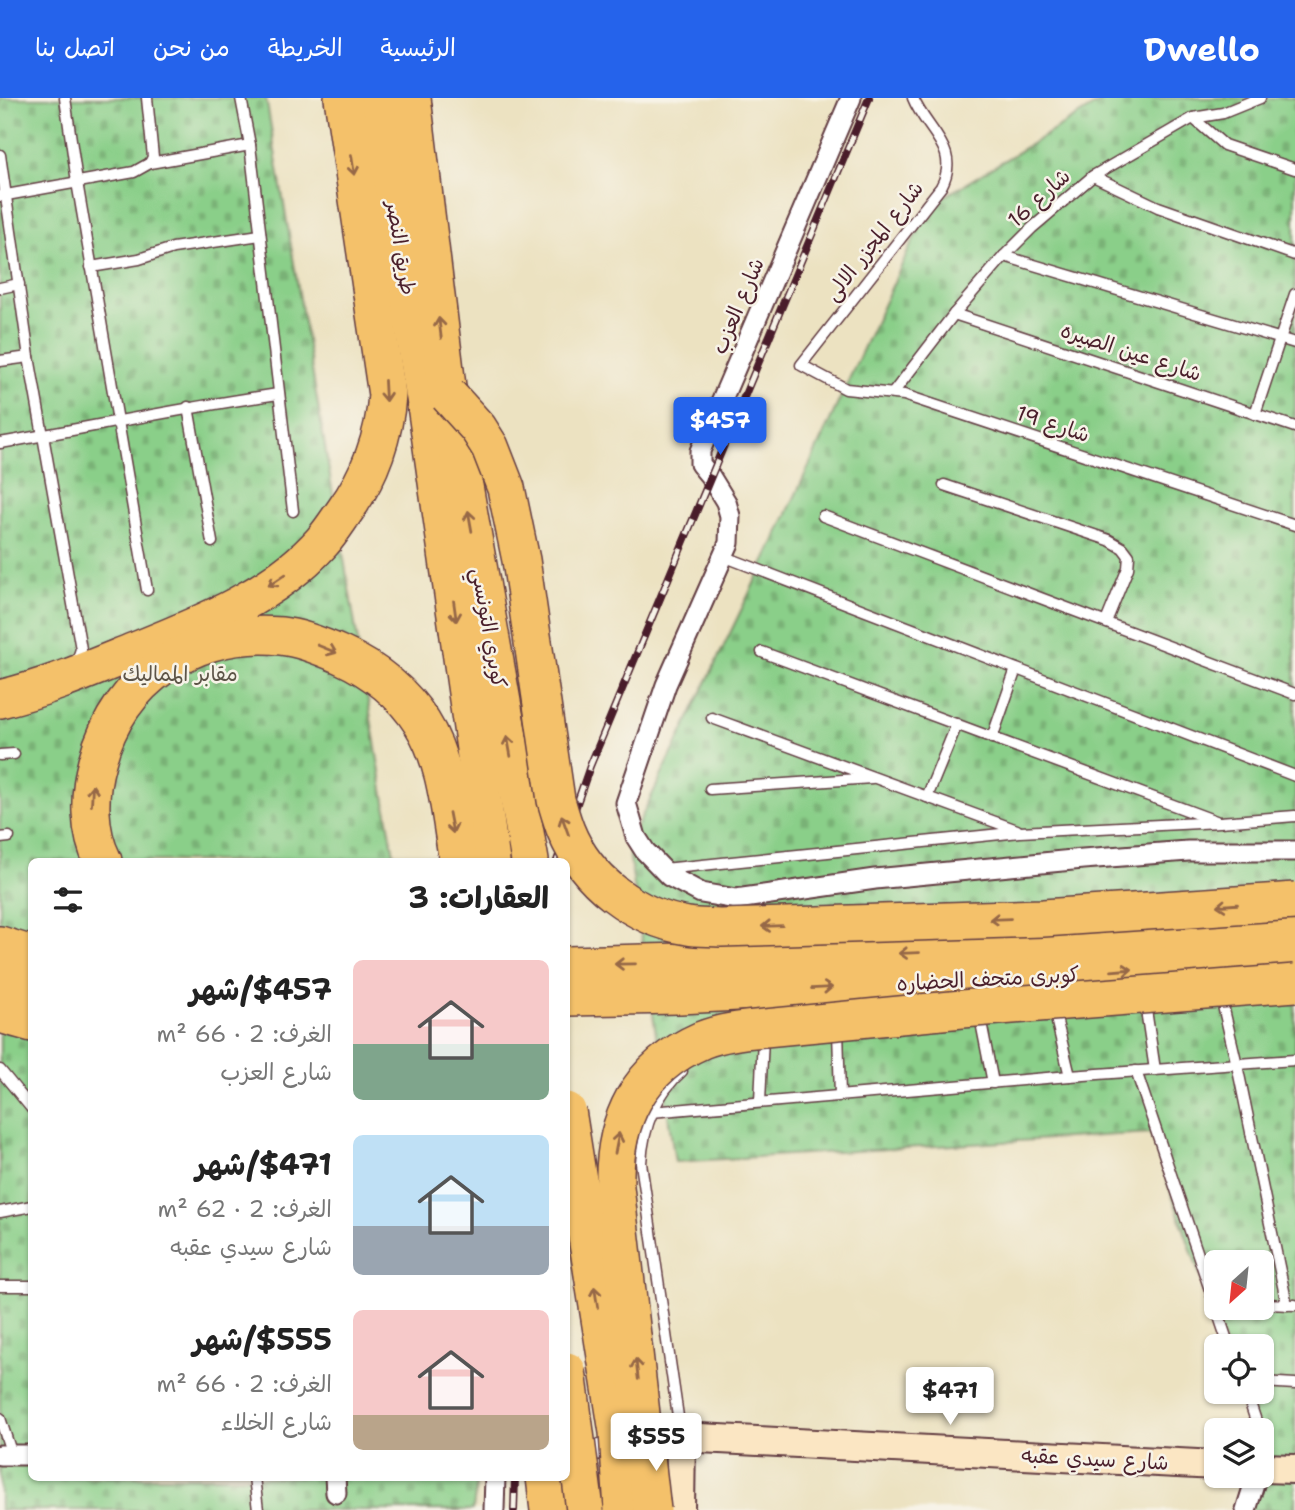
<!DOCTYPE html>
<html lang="ar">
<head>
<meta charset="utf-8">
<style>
  body { margin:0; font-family:"Shantell Sans","Playpen Sans Arabic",sans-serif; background:#f6f6f6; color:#222; direction:rtl; height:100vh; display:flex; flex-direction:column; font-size:26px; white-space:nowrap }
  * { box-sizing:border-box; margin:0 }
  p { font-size:23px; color:#767676 }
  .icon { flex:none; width:38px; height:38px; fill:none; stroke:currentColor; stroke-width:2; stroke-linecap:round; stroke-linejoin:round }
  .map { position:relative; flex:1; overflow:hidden; direction:ltr }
  .details { position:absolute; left:28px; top:760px; width:542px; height:623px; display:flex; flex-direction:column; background:#fff; border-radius:10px; box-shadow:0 2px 5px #0004; direction:rtl }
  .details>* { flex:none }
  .needle { width:46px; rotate:207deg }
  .fabs { position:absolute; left:1204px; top:1152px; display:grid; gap:14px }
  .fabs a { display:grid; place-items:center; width:70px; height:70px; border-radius:10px; background:#fff; box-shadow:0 2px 5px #0004; font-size:35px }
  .price { position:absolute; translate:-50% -60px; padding:0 16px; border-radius:7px; background:#fff; color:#222; font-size:23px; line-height:46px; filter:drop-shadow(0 2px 4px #0008) }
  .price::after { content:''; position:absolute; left:50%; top:42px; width:21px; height:16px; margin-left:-10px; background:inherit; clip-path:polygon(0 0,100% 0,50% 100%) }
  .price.on { background:#2563eb; color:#fff }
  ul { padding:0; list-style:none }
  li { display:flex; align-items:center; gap:21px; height:175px; padding:0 21px }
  li span { display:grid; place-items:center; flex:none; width:196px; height:140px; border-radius:10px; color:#555 }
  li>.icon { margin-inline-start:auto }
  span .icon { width:84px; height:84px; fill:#fffc; stroke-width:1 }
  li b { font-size:30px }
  h2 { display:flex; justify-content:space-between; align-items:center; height:84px; padding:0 21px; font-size:30px }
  header { display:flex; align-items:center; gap:42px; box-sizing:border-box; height:98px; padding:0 35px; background:#2563eb; color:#fff }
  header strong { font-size:33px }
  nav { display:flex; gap:38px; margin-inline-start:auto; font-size:24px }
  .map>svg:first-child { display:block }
</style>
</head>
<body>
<header>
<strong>Dwello</strong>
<nav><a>الرئيسية</a><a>الخريطة</a><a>من نحن</a><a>اتصل بنا</a></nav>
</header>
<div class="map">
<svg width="1295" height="1412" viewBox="0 0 1295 1412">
  <defs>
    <pattern id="cemetery-stones" width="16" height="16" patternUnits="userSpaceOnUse" patternTransform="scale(1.75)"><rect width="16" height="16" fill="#8acf89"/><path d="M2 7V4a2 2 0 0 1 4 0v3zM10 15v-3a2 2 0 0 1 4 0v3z" fill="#79b176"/></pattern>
  </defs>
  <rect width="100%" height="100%" fill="#f7f3e8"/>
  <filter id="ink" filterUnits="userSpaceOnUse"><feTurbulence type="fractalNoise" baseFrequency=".0143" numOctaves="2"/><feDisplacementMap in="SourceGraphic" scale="14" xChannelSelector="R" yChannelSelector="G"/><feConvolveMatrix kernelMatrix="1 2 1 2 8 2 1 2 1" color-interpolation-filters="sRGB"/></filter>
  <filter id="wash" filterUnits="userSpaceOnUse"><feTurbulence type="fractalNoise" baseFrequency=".00686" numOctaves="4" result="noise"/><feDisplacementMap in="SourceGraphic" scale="28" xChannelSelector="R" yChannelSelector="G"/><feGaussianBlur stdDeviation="1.57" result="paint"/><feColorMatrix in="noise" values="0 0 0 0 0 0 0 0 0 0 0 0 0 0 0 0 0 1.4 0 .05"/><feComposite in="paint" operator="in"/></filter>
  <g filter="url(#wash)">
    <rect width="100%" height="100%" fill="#ece2c1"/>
    <g fill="url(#cemetery-stones)" stroke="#6a775a" stroke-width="2" fill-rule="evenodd">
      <path d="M 0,0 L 266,0 L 395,763 L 32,763 L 32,1379 L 477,1379 L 473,1412 L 0,1412 Z"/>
      <path d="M 1107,0 L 1295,0 L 1295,1412 L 1245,1412 L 1262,1377 L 1262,1332 L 1249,1332 L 1250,1318 L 1241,1293 L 1262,1293 L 1262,1248 L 1225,1248 L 1150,1035 L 675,1064 L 628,747 L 773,446 L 929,108 ZM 1216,1164 L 1262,1164 L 1262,1209 L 1216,1209 Z"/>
    </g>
  </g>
  <g filter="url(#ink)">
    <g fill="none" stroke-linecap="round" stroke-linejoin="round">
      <defs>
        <g id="lane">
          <path d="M 65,0 L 77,84 L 147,492"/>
          <path d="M 241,0 L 250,47 L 293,413"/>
          <path d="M 913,0 C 926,33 962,51 941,89 L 801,267 L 846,291 L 904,297 L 1295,427"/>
          <path d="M 1193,20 L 1224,47 L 1295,71"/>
          <path d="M 0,57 L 29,259 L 81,551 L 76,566"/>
          <path d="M 150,65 L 250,47"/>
          <path d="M 1093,78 L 1158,109 L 1295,157"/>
          <path d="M 1,98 L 134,74 L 150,65 L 153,59 L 147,0"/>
          <path d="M 1004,158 L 1295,245"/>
          <path d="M 91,169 L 139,161 L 173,150 L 260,137"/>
          <path d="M 0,190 L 19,186"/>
          <path d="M 954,216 L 1295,329"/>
          <path d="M 0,263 L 29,259"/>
          <path d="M 893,295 L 954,216 L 1004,158 L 1032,130 L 1093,78 L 1193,20 L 1223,15 L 1260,0"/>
          <path d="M 188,309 L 212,444"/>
          <path d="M 1255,316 L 1295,196"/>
          <path d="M 0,345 C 93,329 186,309 279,296"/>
          <path d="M 944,387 L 1109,442 L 1123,450 L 1129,458 L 1128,470 L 1106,524"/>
          <path d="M 823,418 L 1295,596"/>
          <path d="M 723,458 L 1295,678"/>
          <path d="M 762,554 L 1216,723"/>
          <path d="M 712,620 L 1017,732"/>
          <path d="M 992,640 L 1016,571"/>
          <path d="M 0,657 L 14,656"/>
          <path d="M 710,691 L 872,680"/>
          <path d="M 927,699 L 957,626"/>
          <path d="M 0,740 L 9,739"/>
          <path d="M 664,771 L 1020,734 L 1220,724 L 1295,718"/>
          <path d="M 1221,899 L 1237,967 L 1287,1207"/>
          <path d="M 1145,905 L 1155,972"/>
          <path d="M 1054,912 L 1070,978"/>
          <path d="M 980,919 L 993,985"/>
          <path d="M 838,933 L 840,997"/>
          <path d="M 0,972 L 32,1011"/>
          <path d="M 1136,973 L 1229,1248"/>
          <path d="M 760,1004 L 763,939"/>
          <path d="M 651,1014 L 1070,978 L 1295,962"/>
          <path d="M 0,1114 L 32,1108"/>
          <path d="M 0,1188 L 32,1188"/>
          <path d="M 1262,1206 L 1295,1207"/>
          <path d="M 1262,1284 L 1295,1286"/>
          <path d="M 1246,1293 L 1259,1332"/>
          <path d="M 0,1320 L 12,1357"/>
          <path d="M 681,1339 L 641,1065 C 643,1029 655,997 682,973"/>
          <path d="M 1262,1342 L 1262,1363"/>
          <path d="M 254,1379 L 258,1412"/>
        </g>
        <g id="street">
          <path d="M 851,0 L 700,353 L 700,366 L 710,378 L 726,404 L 730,418 L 729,445 L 666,587 L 626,705 L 636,739 L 645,753 L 669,778 L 701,795 L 736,801 L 875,781 L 1083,761 L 1188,753 L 1295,753"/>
          <path d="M 571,1356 L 681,1339"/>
          <path d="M 0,1357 L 32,1357"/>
          <path d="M 335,1379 L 336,1395"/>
          <path d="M 494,1412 L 495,1379"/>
          <path d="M 1246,1412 L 1257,1377"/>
        </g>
        <g id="secondary">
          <path d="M 1262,1370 L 1295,1371"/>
          <path d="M 680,1412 L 681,1339 L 1216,1367"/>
        </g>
        <g id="highway">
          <path d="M 377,0 L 425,300 L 491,763"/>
          <path d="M 412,0 L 448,297 L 530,763"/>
          <path d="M 0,601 C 49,589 88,572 135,553 C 200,527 274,498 322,444 C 330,435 337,424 344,414 C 370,378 384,341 387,297 L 343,0"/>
          <path d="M 103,763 C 88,734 88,696 97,664 C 119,580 194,530 281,538 C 301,540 323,549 341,557 C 374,572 403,595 422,625 C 447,664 450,718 458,763"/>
          <path d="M 0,847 L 32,857"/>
          <path d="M 567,867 L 683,864 L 1048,849 L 1295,828"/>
          <path d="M 0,880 L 32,889"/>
          <path d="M 567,899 L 680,897 L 1049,878 L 1295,856"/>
          <path d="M 0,916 L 32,925"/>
          <path d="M 545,1379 L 549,1412"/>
        </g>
      </defs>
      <use href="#lane" stroke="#623c42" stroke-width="13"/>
      <use href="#street" stroke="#623c42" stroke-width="23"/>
      <use href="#secondary" stroke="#623c42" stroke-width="32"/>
      <use href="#highway" stroke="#623c42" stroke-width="40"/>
      <use href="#lane" stroke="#fff" stroke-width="10"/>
      <use href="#street" stroke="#fff" stroke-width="19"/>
      <use href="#secondary" stroke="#fbe6c3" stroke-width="28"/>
      <use href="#highway" stroke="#f4c16a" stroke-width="37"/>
      <defs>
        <g id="rail">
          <path d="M 557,763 L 590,668 L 869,0"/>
          <path d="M 514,1412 L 515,1379"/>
        </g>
      </defs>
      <use href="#rail" stroke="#4a1f2b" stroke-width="8"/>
      <use href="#rail" stroke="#f7f3e8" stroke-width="5" stroke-dasharray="16" stroke-linecap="butt"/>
      <defs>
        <g id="highway-bridge">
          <path d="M 448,297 L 478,330 L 490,349 L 506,390 L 521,462 L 556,702 C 559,712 562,723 566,733 C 586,783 636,820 688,828 C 699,830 710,829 721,830 L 1043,820 L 1295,803"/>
          <path d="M 567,1013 L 618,1334 L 623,1412"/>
          <path d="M 567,1273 L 585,1412"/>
          <path d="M 652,1412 L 615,1089 C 613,1022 638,970 702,942 C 721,934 744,932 765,930 L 962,911 L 1295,885"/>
        </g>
      </defs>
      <use href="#highway-bridge" stroke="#623c42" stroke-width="40" stroke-linecap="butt"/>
      <use href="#highway-bridge" stroke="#f4c16a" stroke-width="37"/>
    </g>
    <defs><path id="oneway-shaft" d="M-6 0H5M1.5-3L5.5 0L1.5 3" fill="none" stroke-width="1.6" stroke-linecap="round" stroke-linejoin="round" transform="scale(1.75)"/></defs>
    <g stroke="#966847">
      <use href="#oneway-shaft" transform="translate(353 67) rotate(81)"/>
      <use href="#oneway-shaft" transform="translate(440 230) rotate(-97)"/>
      <use href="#oneway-shaft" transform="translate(385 293) rotate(87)"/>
      <use href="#oneway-shaft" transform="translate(470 423) rotate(-100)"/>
      <use href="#oneway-shaft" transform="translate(277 482) rotate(146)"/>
      <use href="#oneway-shaft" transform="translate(455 513) rotate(82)"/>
      <use href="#oneway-shaft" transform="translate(327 551) rotate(22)"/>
      <use href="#oneway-shaft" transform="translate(509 648) rotate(-100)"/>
      <use href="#oneway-shaft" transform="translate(92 697) rotate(-87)"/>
      <use href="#oneway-shaft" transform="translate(451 725) rotate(79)"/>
      <use href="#oneway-shaft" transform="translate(565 727) rotate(-110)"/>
      <use href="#oneway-shaft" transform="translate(1227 807) rotate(176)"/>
      <use href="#oneway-shaft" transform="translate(1000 821) rotate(178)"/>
      <use href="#oneway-shaft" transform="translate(772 828) rotate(178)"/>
      <use href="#oneway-shaft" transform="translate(909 855) rotate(178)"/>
      <use href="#oneway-shaft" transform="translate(625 866) rotate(179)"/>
      <use href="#oneway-shaft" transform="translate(1122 872) rotate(-5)"/>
      <use href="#oneway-shaft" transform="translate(822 890) rotate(-3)"/>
      <use href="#oneway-shaft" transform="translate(617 1045) rotate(-79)"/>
      <use href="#oneway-shaft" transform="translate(596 1199) rotate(-99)"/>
      <use href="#oneway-shaft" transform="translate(637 1271) rotate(-97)"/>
    </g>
  </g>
  <g text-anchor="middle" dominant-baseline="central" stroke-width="5" stroke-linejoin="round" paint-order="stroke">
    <g font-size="21" fill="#4a1f2b" stroke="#f7f3e8">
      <text transform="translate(1039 100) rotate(-42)">شارع 16</text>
      <text transform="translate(874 143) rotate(-52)">شارع المجزر الالى</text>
      <text transform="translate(401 150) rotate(81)">طريق النصر</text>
      <text transform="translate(738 208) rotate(-67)">شارع العزب</text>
      <text transform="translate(1131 254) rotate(18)">شارع عين الصيره</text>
      <text transform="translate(1053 326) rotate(18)">شارع 19</text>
      <text transform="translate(489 530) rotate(80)">كوبري التونسي</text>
      <text transform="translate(988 881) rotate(-3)">كوبرى متحف الحضاره</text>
      <text transform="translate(1095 1361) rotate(3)">شارع سيدي عقبه</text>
    </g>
    <g font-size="21" fill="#5d5447" stroke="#f7f3e8">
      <text x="180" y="576">مقابر المماليك</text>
    </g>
  </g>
</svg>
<div class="fabs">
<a><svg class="needle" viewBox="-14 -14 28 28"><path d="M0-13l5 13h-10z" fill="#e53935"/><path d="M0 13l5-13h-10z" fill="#767676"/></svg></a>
<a><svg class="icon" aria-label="locate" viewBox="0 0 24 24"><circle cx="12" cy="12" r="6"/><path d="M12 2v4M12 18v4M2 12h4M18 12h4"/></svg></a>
<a><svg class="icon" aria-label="layers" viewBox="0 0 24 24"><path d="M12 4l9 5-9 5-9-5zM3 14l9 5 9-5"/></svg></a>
</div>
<b class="price on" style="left:720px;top:359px">$457</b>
<b class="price" style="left:950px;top:1329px">$471</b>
<b class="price" style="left:656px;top:1375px">$555</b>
<section class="details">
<h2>العقارات: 3<svg class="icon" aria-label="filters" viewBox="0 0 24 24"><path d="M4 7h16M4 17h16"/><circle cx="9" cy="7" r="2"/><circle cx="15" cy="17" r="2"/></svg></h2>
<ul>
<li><span style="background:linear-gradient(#f6c9c9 60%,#7fa58c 0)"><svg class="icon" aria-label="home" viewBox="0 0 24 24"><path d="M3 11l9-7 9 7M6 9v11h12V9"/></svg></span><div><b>$457/شهر</b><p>الغرف: 2 · 66 m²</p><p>شارع العزب</p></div></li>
<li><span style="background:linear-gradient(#bfe0f5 65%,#9aa5b1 0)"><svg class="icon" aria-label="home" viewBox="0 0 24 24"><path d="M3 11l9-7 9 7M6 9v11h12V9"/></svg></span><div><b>$471/شهر</b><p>الغرف: 2 · 62 m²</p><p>شارع سيدي عقبه</p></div></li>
<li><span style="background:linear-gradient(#f6c9c9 75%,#b9a48a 0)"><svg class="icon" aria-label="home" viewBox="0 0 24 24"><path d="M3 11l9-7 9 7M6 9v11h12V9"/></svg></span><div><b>$555/شهر</b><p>الغرف: 2 · 66 m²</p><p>شارع الخلاء</p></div></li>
</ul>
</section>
</div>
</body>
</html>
